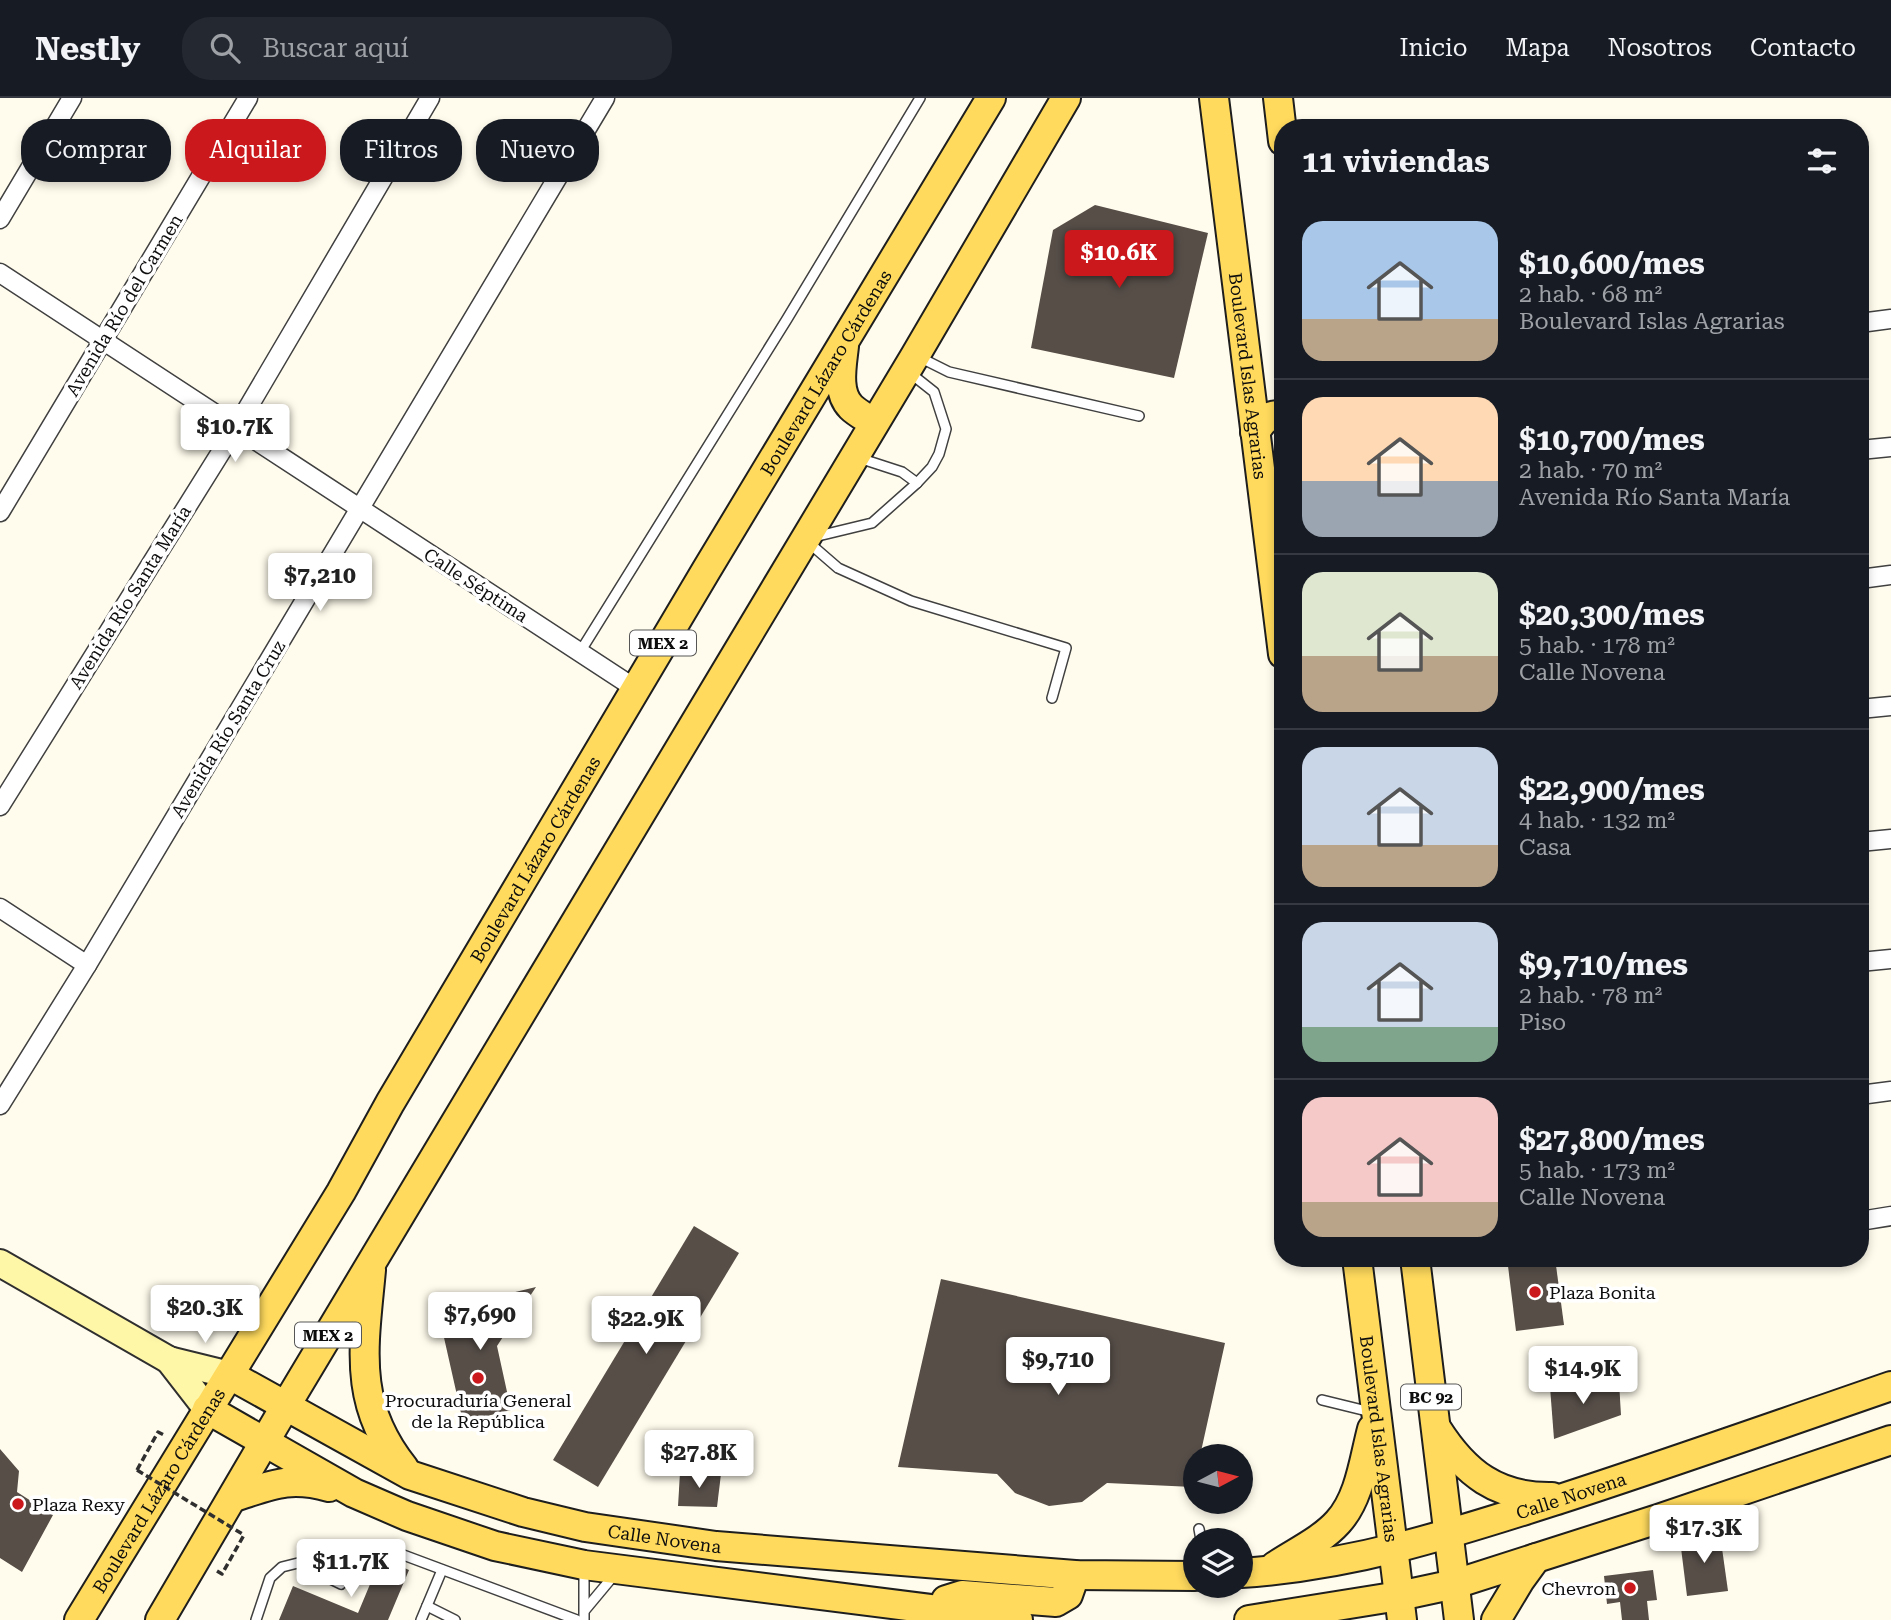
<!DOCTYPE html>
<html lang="es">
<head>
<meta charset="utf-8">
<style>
  body { margin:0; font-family:"Roboto Serif",serif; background:#242831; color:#f1f3f6; height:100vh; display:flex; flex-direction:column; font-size:26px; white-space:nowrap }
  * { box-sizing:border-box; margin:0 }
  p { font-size:23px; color:#9ea1a6 }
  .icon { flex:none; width:38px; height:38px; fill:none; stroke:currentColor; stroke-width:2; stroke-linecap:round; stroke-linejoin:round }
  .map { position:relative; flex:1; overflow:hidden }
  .drawer { position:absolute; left:1274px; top:21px; width:595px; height:1148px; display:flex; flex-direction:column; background:#171b24; border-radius:28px; box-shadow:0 4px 10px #0003 }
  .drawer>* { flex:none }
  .top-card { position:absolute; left:21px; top:21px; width:665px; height:63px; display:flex; gap:14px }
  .needle { width:46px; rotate:83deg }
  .controls { position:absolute; left:1183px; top:1346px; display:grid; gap:14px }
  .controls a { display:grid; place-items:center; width:70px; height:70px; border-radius:50%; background:#171b24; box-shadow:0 4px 10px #0003; font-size:35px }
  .price { position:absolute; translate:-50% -60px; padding:0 16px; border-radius:7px; background:#fff; color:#222; font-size:23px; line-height:46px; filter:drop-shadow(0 2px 4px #0008) }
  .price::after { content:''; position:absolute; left:50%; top:42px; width:21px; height:16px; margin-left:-10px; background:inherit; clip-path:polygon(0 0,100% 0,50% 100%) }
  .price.active { background:#ca181d; color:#fff }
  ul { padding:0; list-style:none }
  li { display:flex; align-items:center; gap:21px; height:175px; padding:0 28px }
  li+li { border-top:2px solid #363941 }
  li span { display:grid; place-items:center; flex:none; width:196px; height:140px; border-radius:21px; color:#555 }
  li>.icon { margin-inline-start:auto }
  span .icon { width:84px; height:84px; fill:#fffc; stroke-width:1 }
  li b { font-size:30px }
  h2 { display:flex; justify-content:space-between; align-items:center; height:84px; padding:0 28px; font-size:30px }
  .pill { padding:0 24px; border-radius:28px; background:#171b24; box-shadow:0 4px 10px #0003; font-size:24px; line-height:63px }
  .pill.active { background:#ca181d; color:#fff }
  header { display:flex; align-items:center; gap:42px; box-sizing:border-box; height:98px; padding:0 35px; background:#171b24; border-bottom:2px solid #363941 }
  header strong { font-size:33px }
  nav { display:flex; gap:38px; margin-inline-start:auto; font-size:24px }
  .search { width:490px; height:63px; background:#242831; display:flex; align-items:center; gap:18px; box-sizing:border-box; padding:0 24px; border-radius:28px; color:#9ea1a6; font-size:26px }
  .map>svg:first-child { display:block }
</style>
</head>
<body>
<header>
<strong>Nestly</strong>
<div class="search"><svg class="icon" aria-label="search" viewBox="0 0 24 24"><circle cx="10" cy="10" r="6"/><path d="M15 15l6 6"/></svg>Buscar aquí</div>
<nav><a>Inicio</a><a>Mapa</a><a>Nosotros</a><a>Contacto</a></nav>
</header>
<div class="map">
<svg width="1891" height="1522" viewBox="0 0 1891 1522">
  <rect width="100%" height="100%" fill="#fffced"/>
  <g fill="#574e48">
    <path d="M 1095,107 L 1208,135 L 1174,280 L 1031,250 L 1053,132 Z"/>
    <path d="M 694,1128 L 739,1155 L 598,1389 L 553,1362 Z"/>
    <path d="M 1507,1160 L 1555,1160 L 1564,1227 L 1516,1233 Z"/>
    <path d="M 941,1181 L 1225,1245 L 1200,1358 L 1195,1358 L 1193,1389 L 1107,1385 L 1082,1404 L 1049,1408 L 1015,1395 L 997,1376 L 898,1369 Z"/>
    <path d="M 536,1189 L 497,1248 L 511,1312 L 463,1324 L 438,1213 Z"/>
    <path d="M 1619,1284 L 1621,1317 L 1554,1341 L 1550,1289 Z"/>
    <path d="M 0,1351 L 19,1373 L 17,1394 L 53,1417 L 22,1474 L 0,1460 Z"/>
    <path d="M 680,1375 L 721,1376 L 717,1409 L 678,1408 Z"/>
    <path d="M 1720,1436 L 1728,1493 L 1687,1498 L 1680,1442 Z"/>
    <path d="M 381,1460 L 409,1472 L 388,1522 L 279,1522 L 293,1488 L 358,1515 Z"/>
    <path d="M 1653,1472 L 1657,1502 L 1647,1503 L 1649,1522 L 1622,1522 L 1620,1504 L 1607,1506 L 1604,1478 Z"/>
  </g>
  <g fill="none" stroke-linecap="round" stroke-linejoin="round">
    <defs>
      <g id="lane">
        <path d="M 919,259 L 949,274 L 1139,318"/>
        <path d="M 859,360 L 902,374 L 917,385"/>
        <path d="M 814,439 L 872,425 L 917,385 L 932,369 L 939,356 L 946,331 L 934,294 L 910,275"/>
        <path d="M 808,444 L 838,470 L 911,503 L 1066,550 L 1052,600"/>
        <path d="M 580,554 L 787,221 L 920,0"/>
        <path d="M 1322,1302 L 1371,1314"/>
        <path d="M 1199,1431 L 1201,1442"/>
        <path d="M 427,1508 L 455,1522"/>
        <path d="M 585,1512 L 615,1476"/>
        <path d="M 256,1522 L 270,1480 L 282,1469 L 298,1465 L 341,1486 L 366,1450 L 382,1449 L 577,1522"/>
        <path d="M 421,1522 L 442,1472"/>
        <path d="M 584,1522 L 584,1471"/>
      </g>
      <g id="street">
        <path d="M 0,121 L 72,0"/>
        <path d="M 0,175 L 636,591"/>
        <path d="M 1860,225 L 1891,221"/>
        <path d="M 1860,352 L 1891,349"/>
        <path d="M 0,414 L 248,0"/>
        <path d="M 1860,481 L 1891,477"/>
        <path d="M 1860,611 L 1891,608"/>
        <path d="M 0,708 L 236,330 L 430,0"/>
        <path d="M 1860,744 L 1891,741"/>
        <path d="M 0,810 L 87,867"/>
        <path d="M 1860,864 L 1891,861"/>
        <path d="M 1860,997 L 1891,993"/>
        <path d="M 0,1007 L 87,867 L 605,0"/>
        <path d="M 1860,1123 L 1891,1118"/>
      </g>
      <g id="secondary">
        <path d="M 0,1165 L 169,1262 L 230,1277"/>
        <path d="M 169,1262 L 207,1311"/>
      </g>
      <g id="primary">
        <path id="s1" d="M 1214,0 L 1283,556"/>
        <path d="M 1278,0 L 1283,43"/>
        <path d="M 844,248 C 842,267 836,294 851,309 C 857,315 867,320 874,325"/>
        <path d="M 1255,334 C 1263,322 1268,316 1283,317"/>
        <path id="s2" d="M 1357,1160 L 1402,1522"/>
        <path d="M 1415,1160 L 1459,1522"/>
        <path d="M 371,1172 C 364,1249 352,1305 404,1370"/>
        <path id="s3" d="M 230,1277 L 410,1377 L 523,1414 L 585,1429 L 716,1448 L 1075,1477 L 1195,1478"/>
        <path d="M 207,1311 L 354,1395 L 407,1418 L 495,1448 L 584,1467 L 1018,1522"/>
        <path d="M 1437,1331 C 1465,1375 1497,1400 1552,1399"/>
        <path d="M 234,1399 C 272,1387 289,1378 329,1389"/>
        <path d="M 1275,1468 C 1296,1454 1322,1442 1338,1424 C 1360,1400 1364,1361 1372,1331"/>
        <path id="s4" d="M 1241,1475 C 1353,1468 1454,1435 1560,1401 C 1671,1365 1781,1326 1891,1288"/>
        <path d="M 946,1502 L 962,1497 L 1056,1504 L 1068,1497 L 1075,1477"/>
        <path id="s5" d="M 79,1522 L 341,1094 L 390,1005 L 707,471 L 991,0"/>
        <path d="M 160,1522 L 285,1309 L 915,258 L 1066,0"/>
        <path d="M 1249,1522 L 1399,1498 L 1455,1486 L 1658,1421 L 1891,1342"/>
        <path d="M 1496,1522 L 1520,1482 L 1536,1460"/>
      </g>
    </defs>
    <use href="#lane" stroke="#404040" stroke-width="12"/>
    <use href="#street" stroke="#404040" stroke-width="21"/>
    <use href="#secondary" stroke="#2f2f2f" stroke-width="30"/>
    <use href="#primary" stroke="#1e1e1e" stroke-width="32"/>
    <g stroke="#2f2f2f" stroke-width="3.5" stroke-dasharray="7 3.5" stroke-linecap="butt">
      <path d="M 137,1372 L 158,1334 L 164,1337"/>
      <path d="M 217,1473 L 222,1476 L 244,1437"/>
    </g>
    <use href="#lane" stroke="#fff" stroke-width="9"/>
    <use href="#street" stroke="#fff" stroke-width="18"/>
    <use href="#secondary" stroke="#fff7a8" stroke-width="26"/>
    <use href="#primary" stroke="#ffda5d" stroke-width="28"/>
    <path stroke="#2f2f2f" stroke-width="3.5" stroke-dasharray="7 3.5" stroke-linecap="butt" d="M 137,1372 L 244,1437"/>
  </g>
  <g fill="#ca181d" stroke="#fff" stroke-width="2.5">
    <circle cx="1535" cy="1194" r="7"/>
    <circle cx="478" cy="1280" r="7"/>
    <circle cx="18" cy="1406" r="7"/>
    <circle cx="1630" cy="1490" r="7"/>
  </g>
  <g text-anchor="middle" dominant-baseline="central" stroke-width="7" stroke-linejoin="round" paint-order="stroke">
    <g fill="#fff" stroke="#565656" stroke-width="2">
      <rect x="630" y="532.5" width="66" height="25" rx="5"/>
      <rect x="295" y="1224.5" width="66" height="25" rx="5"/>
      <rect x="1401" y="1286.5" width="60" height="25" rx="5"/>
    </g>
    <g font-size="16" font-weight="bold" fill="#0d0d0d">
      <text x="663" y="545">MEX 2</text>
      <text x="328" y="1237">MEX 2</text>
      <text x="1431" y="1299">BC 92</text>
    </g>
    <g font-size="18" fill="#0d0d0d" stroke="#fff">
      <text transform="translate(124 207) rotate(-59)">Avenida Río del Carmen</text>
      <text stroke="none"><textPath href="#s5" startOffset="1454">Boulevard Lázaro Cárdenas</textPath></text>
      <text stroke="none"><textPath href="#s1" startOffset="280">Boulevard Islas Agrarias</textPath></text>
      <text transform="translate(476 487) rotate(33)">Calle Séptima</text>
      <text transform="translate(130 499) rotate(-58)">Avenida Río Santa María</text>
      <text transform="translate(228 631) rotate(-59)">Avenida Río Santa Cruz</text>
      <text stroke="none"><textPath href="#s5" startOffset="887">Boulevard Lázaro Cárdenas</textPath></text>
      <text stroke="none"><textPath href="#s2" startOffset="182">Boulevard Islas Agrarias</textPath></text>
      <text stroke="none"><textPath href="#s5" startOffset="152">Boulevard Lázaro Cárdenas</textPath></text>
      <text stroke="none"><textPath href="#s4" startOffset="340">Calle Novena</textPath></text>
      <text stroke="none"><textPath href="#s3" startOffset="469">Calle Novena</textPath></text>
    </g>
    <g font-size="18" fill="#0d0d0d" stroke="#fff" text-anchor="start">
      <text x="1549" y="1194">Plaza Bonita</text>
      <text x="478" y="1302" text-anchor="middle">Procuraduría General<tspan x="478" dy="21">de la República</tspan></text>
      <text x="32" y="1406">Plaza Rexy</text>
      <text x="1616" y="1490" text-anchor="end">Chevron</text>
    </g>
  </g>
</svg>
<div class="controls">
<a><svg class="needle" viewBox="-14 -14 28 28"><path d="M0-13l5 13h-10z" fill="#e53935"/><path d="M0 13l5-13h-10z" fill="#9ea1a6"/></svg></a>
<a><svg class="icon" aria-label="layers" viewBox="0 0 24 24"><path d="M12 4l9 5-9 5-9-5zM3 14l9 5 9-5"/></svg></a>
</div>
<b class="price active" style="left:1119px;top:192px">$10.6K</b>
<b class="price" style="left:235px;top:366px">$10.7K</b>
<b class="price" style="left:320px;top:515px">$7,210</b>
<b class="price" style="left:205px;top:1247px">$20.3K</b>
<b class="price" style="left:480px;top:1254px">$7,690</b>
<b class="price" style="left:646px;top:1258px">$22.9K</b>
<b class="price" style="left:1058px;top:1299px">$9,710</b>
<b class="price" style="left:1583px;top:1308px">$14.9K</b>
<b class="price" style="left:699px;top:1392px">$27.8K</b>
<b class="price" style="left:1704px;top:1467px">$17.3K</b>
<b class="price" style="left:351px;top:1501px">$11.7K</b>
<div class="top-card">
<a class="pill">Comprar</a>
<a class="pill active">Alquilar</a>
<a class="pill">Filtros</a>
<a class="pill">Nuevo</a>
</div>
<section class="drawer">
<h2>11 viviendas<svg class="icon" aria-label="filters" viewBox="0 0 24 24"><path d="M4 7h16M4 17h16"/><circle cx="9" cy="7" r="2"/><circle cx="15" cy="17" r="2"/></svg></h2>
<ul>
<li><span style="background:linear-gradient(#a9c7e8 70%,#b9a48a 0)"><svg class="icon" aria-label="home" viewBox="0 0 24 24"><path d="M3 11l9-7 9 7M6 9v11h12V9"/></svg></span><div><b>$10,600/mes</b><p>2 hab. · 68 m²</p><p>Boulevard Islas Agrarias</p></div></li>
<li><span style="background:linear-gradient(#ffd9b3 60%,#9aa5b1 0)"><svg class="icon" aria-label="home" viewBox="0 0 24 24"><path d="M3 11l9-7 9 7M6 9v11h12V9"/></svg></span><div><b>$10,700/mes</b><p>2 hab. · 70 m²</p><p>Avenida Río Santa María</p></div></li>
<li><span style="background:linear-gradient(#dfe7d0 60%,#b9a48a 0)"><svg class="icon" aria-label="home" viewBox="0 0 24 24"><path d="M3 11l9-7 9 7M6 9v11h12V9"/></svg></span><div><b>$20,300/mes</b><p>5 hab. · 178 m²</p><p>Calle Novena</p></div></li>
<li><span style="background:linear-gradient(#c9d6e8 70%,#b9a48a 0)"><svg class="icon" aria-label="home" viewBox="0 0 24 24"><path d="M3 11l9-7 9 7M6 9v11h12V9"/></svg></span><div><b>$22,900/mes</b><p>4 hab. · 132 m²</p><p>Casa</p></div></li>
<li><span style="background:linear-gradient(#c9d6e8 75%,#7fa58c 0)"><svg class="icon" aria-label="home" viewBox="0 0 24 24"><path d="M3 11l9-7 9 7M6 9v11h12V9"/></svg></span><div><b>$9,710/mes</b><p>2 hab. · 78 m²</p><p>Piso</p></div></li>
<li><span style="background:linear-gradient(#f6c9c9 75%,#b9a48a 0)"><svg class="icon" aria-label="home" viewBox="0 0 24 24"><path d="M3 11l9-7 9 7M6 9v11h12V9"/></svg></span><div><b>$27,800/mes</b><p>5 hab. · 173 m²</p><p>Calle Novena</p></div></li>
</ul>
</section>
</div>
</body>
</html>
